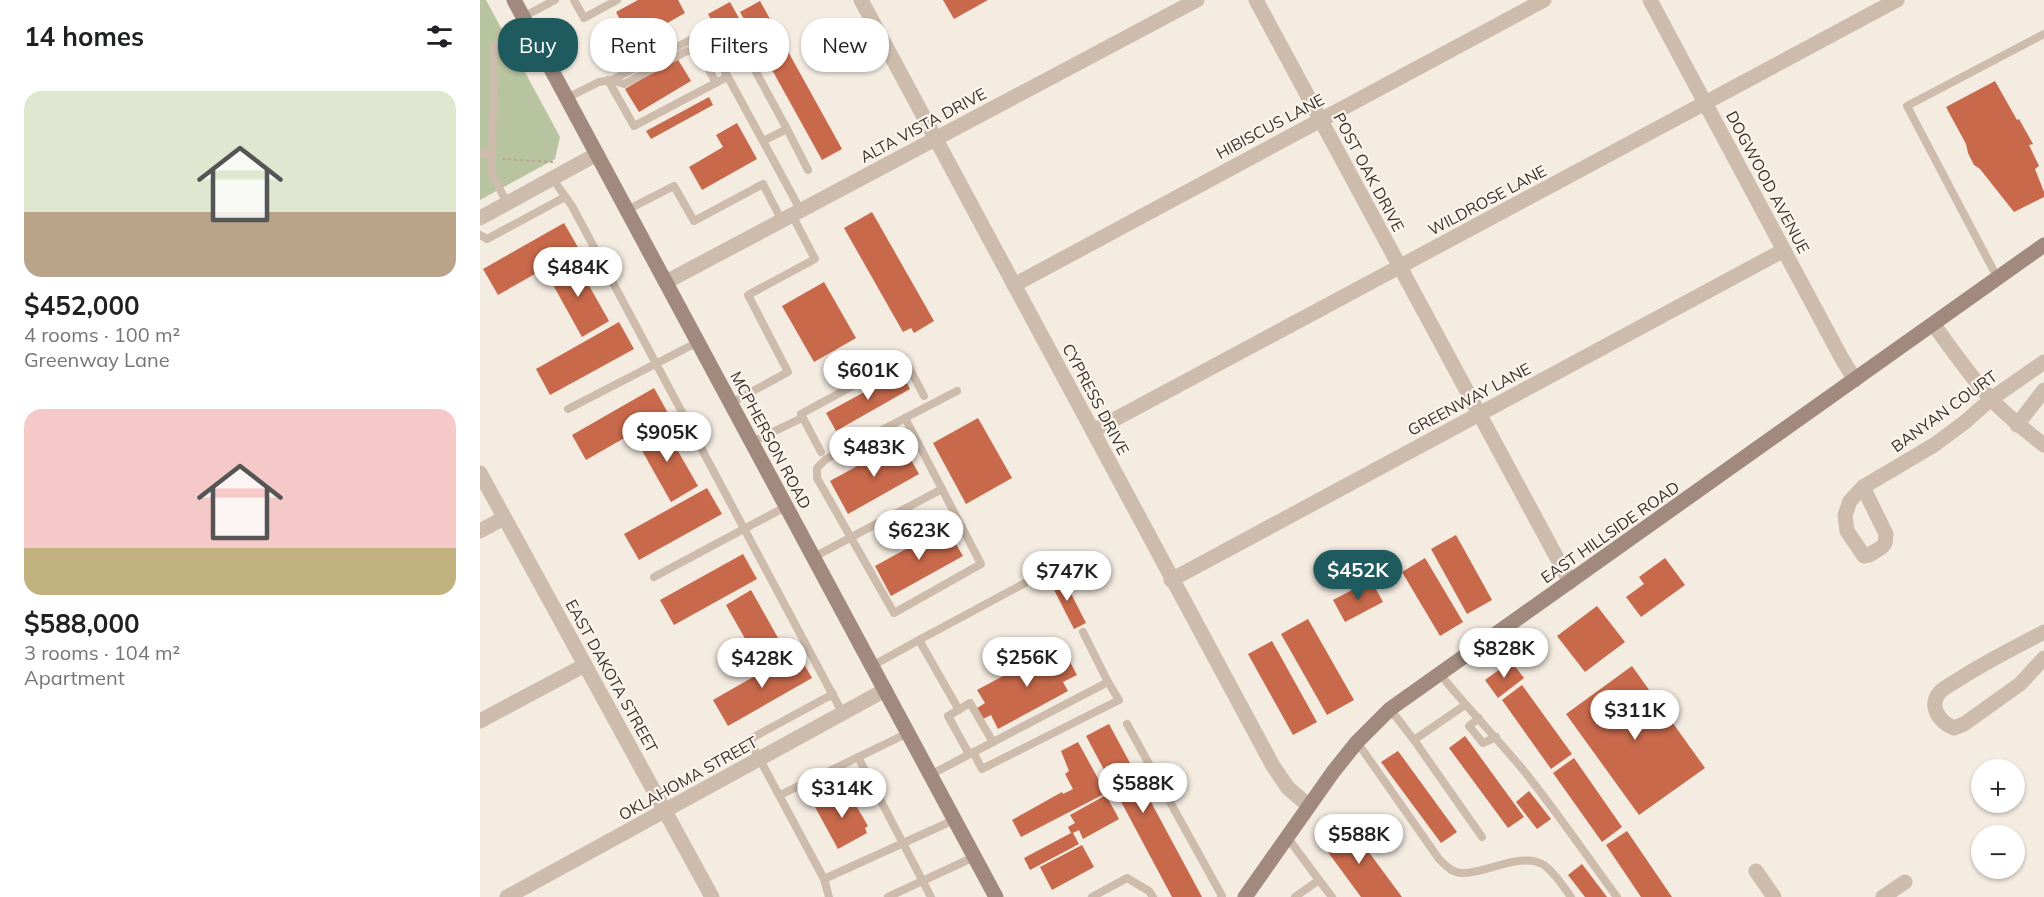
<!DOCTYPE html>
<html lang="en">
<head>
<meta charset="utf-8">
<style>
  body { margin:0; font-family:Mulish,sans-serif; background:#f2f2f2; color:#202124; height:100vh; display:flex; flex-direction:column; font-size:22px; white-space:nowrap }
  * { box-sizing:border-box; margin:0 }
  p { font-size:20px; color:#757577 }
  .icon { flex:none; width:33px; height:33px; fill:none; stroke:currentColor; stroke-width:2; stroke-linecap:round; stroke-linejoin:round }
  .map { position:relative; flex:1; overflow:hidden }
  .drawer { display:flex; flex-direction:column; background:#fff; width:480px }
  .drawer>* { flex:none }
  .hud { position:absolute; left:18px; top:18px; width:570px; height:54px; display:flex; gap:12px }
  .controls { position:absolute; left:1491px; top:759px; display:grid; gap:12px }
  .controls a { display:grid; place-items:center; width:54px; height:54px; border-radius:50%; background:#fff; box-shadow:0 2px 4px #0004; font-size:30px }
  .price { position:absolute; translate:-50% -51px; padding:0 14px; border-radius:21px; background:#fff; color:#222; font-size:20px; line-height:39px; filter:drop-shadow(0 2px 3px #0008) }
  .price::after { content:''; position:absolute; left:50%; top:36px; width:18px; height:14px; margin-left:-9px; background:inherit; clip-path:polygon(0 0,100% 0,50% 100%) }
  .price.selected { background:#1f5a5e; color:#fff }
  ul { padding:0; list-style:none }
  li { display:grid; align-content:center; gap:12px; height:318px; padding:0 24px }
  li span { display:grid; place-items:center; height:186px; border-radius:18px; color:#555 }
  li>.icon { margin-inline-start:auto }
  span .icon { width:108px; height:108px; fill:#fffc; stroke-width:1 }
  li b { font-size:26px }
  h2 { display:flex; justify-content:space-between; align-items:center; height:72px; padding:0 24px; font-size:26px }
  .chip { padding:0 21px; border-radius:24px; background:#fff; box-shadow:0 2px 4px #0004; font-size:21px; line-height:54px }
  .chip.selected { background:#1f5a5e; color:#fff }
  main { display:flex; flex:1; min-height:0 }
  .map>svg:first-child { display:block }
</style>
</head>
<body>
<main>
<section class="drawer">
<h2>14 homes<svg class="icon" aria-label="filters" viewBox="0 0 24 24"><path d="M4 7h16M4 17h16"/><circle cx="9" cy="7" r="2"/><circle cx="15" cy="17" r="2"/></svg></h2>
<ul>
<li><span style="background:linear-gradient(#dfe7d0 65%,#b9a48a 0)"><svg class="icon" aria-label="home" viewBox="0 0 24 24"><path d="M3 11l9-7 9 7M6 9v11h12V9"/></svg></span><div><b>$452,000</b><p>4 rooms · 100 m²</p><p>Greenway Lane</p></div></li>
<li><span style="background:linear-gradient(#f6c9c9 75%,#c2b280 0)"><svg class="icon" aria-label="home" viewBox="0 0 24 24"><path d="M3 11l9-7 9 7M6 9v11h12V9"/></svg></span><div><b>$588,000</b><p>3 rooms · 104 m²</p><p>Apartment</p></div></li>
</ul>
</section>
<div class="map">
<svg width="1564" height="897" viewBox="0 0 1564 897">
  <rect width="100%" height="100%" fill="#f4ebe1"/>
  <path fill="#b8c4a0" d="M 0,0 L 6,0 L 80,137 L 75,159 L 0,200 Z"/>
  <g fill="#c8694b">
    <path d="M 158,0 L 198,0 L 205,13 L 152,43 L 136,12 Z"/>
    <path d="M 463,0 L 508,0 L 474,19 Z"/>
    <path d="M 280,1 L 362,149 L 342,160 L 260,12 Z"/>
    <path d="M 250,2 L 279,54 L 257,66 L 228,14 Z"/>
    <path d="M 197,58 L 211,81 L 159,112 L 145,89 Z"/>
    <path d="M 1515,81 L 1537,120 L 1539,119 L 1553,144 L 1549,145 L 1559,166 L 1555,169 L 1564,192 L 1564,197 L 1534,212 L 1500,169 L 1494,165 L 1488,153 L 1486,144 L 1466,107 Z"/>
    <path d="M 229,97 L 233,105 L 171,139 L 166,131 Z"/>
    <path d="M 257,123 L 277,159 L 222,190 L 209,167 L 243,147 L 236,135 Z"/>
    <path d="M 392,212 L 454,321 L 434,333 L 431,328 L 423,332 L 364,228 Z"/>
    <path d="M 84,223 L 99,249 L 18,295 L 3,269 Z"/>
    <path d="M 94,259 L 129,321 L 102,337 L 67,274 Z"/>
    <path d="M 344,282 L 376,338 L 334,362 L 302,306 Z"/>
    <path d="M 139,322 L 154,349 L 70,395 L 56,369 Z"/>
    <path d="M 421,372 L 430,389 L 356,431 L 346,413 Z"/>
    <path d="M 174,388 L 188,413 L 106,460 L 92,435 Z"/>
    <path d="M 498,418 L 532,478 L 486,504 L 453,443 Z"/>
    <path d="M 183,425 L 218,486 L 191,502 L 156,440 Z"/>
    <path d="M 421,442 L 439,474 L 368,514 L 350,481 Z"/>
    <path d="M 227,488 L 242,514 L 159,560 L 144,534 Z"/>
    <path d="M 466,527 L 483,556 L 411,596 L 395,566 Z"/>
    <path d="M 976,535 L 1012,600 L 987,614 L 951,549 Z"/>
    <path d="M 263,554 L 277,579 L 194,625 L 180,600 Z"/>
    <path d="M 945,558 L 983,622 L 960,636 L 922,572 Z"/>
    <path d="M 1185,558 L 1205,585 L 1161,617 L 1146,597 L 1164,584 L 1159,577 Z"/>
    <path d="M 581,574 L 606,623 L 594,629 L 569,580 Z"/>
    <path d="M 891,580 L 903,602 L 865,622 L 853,600 Z"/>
    <path d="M 271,590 L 306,652 L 281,667 L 246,605 Z"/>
    <path d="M 1117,606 L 1145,642 L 1105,672 L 1077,636 Z"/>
    <path d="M 828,619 L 874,700 L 847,715 L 801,634 Z"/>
    <path d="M 792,641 L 837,722 L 813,735 L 768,654 Z"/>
    <path d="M 581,645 L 597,675 L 583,682 L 588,691 L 518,729 L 511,715 L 503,719 L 497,708 L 505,703 L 497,690 Z"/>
    <path d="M 317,652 L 332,678 L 248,726 L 233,700 Z"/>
    <path d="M 1031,661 L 1044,678 L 1018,698 L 1005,680 Z"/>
    <path d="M 1152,666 L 1225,768 L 1159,815 L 1086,714 Z"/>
    <path d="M 1042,685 L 1092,754 L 1071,769 L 1022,700 Z"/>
    <path d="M 629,724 L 722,897 L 692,897 L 606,736 Z"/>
    <path d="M 985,736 L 1044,817 L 1028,828 L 969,748 Z"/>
    <path d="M 598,742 L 626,793 L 541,837 L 532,820 L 582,792 L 583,794 L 593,789 L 585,774 L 589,771 L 581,751 Z"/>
    <path d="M 918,751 L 977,832 L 961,843 L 901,762 Z"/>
    <path d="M 1094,758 L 1142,827 L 1122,842 L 1073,773 Z"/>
    <path d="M 367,790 L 388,826 L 385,828 L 387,833 L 358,849 L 335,807 Z"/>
    <path d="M 1049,791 L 1071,819 L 1057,829 L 1036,802 Z"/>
    <path d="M 626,795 L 639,819 L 603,839 L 599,830 L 593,833 L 599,844 L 550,870 L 544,858 L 591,833 L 588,827 L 595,823 L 590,815 Z"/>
    <path d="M 868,824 L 922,897 L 881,897 L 842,844 Z"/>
    <path d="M 1147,831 L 1192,897 L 1161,897 L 1126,845 Z"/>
    <path d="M 602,845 L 614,867 L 572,890 L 560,867 Z"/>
    <path d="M 1102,864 L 1127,897 L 1105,897 L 1088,875 Z"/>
  </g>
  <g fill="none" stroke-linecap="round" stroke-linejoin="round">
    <path stroke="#b9a596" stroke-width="2" stroke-dasharray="3 3" stroke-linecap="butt" d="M 22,159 L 73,162"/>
    <g stroke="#cdbbac" stroke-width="8">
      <path d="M 94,0 L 104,18 L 137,0"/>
      <path d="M 43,17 L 75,0"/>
      <path d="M 276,72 L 307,129 L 283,141"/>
      <path d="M 128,80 L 154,126 L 247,77"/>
      <path d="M 132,80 L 144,84 L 207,51 L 216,51 L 222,57 L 236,83"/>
      <path d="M 87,98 L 119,82 L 132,80 L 224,33 L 321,211"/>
      <path d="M 307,129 L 328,170"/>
      <path d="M 12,153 L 12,174 L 27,203"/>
      <path d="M 0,154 L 12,153 L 14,46"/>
      <path d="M 72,178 L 92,206 L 363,714"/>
      <path d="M 147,210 L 194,186 L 214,221 L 283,184 L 302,221"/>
      <path d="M 0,235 L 7,239 L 85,197"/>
      <path d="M 1517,277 L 1427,106 L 1564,34"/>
      <path d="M 251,403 L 308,372 L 268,295 L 335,259 L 312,215"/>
      <path d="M 88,409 L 218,342"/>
      <path d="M 425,418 L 462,489"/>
      <path d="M 272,442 L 322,418"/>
      <path d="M 341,452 L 321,414 L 424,358 L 444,396"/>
      <path d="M 334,557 L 462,489 L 501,564 L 414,613 L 337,478 L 337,468 L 346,459 L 477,391"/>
      <path d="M 174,577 L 307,506"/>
      <path d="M 439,640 L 545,583"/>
      <path d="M 392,666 L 439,640 L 479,710"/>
      <path d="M 960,674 C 987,708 1017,738 1044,771 C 1077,812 1106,855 1137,897"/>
      <path d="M 910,709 L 934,740 L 1002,837"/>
      <path d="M 999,718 L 989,726 L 1003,743 L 1016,737"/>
      <path d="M 647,724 L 742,896 L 741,897"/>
      <path d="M 934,740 L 985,705"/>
      <path d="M 877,742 L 959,859 C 965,865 972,873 982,873 C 1005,874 1042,851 1064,865 C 1075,873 1083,886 1091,897"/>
      <path d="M 493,752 L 502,769 L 639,700 L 628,682"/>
      <path d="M 489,754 L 468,716 L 490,703 L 513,742"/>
      <path d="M 378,757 L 451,897"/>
      <path d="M 450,775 L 628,682 L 603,632"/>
      <path d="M 300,795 L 428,733"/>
      <path d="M 807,837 L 839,880"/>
      <path d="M 344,879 L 474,820"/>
      <path d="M 349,897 L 344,879 L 271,743 L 272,738 L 353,694"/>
      <path d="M 408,897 L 494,857"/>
      <path d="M 612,897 L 647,878 L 669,891 L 673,897"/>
      <path d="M 815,897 L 839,880 L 852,897"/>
    </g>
    <g stroke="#cdbbac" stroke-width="15">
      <path d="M 381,0 L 793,766 L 808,788 L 829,806"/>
      <path d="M 776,0 L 1090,582"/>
      <path d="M 1170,0 L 1361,357 L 1375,380"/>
      <path d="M 0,218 L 117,154"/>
      <path d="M 186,282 L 717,0"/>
      <path d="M 534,285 L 1064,0"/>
      <path d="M 1454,325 C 1472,350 1490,376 1511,399 C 1527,416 1546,431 1564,445"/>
      <path d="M 1537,425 L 1564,390"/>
      <path d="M 613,431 L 1417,0"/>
      <path d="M 0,473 L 232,897"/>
      <path d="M 1383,487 L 1406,534 L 1405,543 L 1402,547 L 1389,555 L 1384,556 L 1367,531 L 1365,515 L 1370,501 L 1383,487 L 1454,445 L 1485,422 L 1511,399 L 1564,362"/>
      <path d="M 0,531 L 24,518"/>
      <path d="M 691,580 L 1304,250"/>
      <path d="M 1564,632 C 1536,647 1507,661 1481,678 C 1475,682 1466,686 1461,691 C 1447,705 1459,722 1474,728 L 1484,724 L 1540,684 L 1564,658"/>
      <path d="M 0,721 L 105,665"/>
      <path d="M 1276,871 L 1294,897"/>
      <path d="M 27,897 L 405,690"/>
      <path d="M 1403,897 L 1425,882"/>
    </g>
    <g stroke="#a18a7d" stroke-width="15">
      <path d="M 34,0 L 516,897"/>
      <path d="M 765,897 L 853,772 L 877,742 L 910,709 L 1564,245"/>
    </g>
  </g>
  <g text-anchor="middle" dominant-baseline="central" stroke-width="4.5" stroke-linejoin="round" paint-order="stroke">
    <g font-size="16" fill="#3b302b" stroke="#fbf5ee">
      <text transform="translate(443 125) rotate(-28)">ALTA VISTA DRIVE</text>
      <text transform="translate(790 126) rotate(-28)">HIBISCUS LANE</text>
      <text transform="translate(889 172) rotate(62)">POST OAK DRIVE</text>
      <text transform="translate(1288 182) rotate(62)">DOGWOOD AVENUE</text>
      <text transform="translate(1007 200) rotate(-28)">WILDROSE LANE</text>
      <text transform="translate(616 399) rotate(62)">CYPRESS DRIVE</text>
      <text transform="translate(989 399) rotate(-28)">GREENWAY LANE</text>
      <text transform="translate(1464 411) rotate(-36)">BANYAN COURT</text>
      <text transform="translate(291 440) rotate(62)">MCPHERSON ROAD</text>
      <text transform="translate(1130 532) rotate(-35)">EAST HILLSIDE ROAD</text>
      <text transform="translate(132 676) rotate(61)">EAST DAKOTA STREET</text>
      <text transform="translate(208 778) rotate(-29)">OKLAHOMA STREET</text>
    </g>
  </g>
</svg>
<div class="controls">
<a>+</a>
<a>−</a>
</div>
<b class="price" style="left:98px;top:298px">$484K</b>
<b class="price" style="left:388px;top:401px">$601K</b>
<b class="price" style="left:187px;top:463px">$905K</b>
<b class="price" style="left:394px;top:478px">$483K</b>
<b class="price" style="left:439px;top:561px">$623K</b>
<b class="price selected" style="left:878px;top:601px">$452K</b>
<b class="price" style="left:587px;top:602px">$747K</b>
<b class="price" style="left:1024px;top:679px">$828K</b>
<b class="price" style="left:547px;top:688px">$256K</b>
<b class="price" style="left:282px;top:689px">$428K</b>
<b class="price" style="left:1155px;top:741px">$311K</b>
<b class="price" style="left:663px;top:814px">$588K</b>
<b class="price" style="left:362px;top:819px">$314K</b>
<b class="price" style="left:879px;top:865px">$588K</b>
<div class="hud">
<a class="chip selected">Buy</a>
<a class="chip">Rent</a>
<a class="chip">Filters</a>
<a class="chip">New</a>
</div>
</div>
</main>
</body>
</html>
